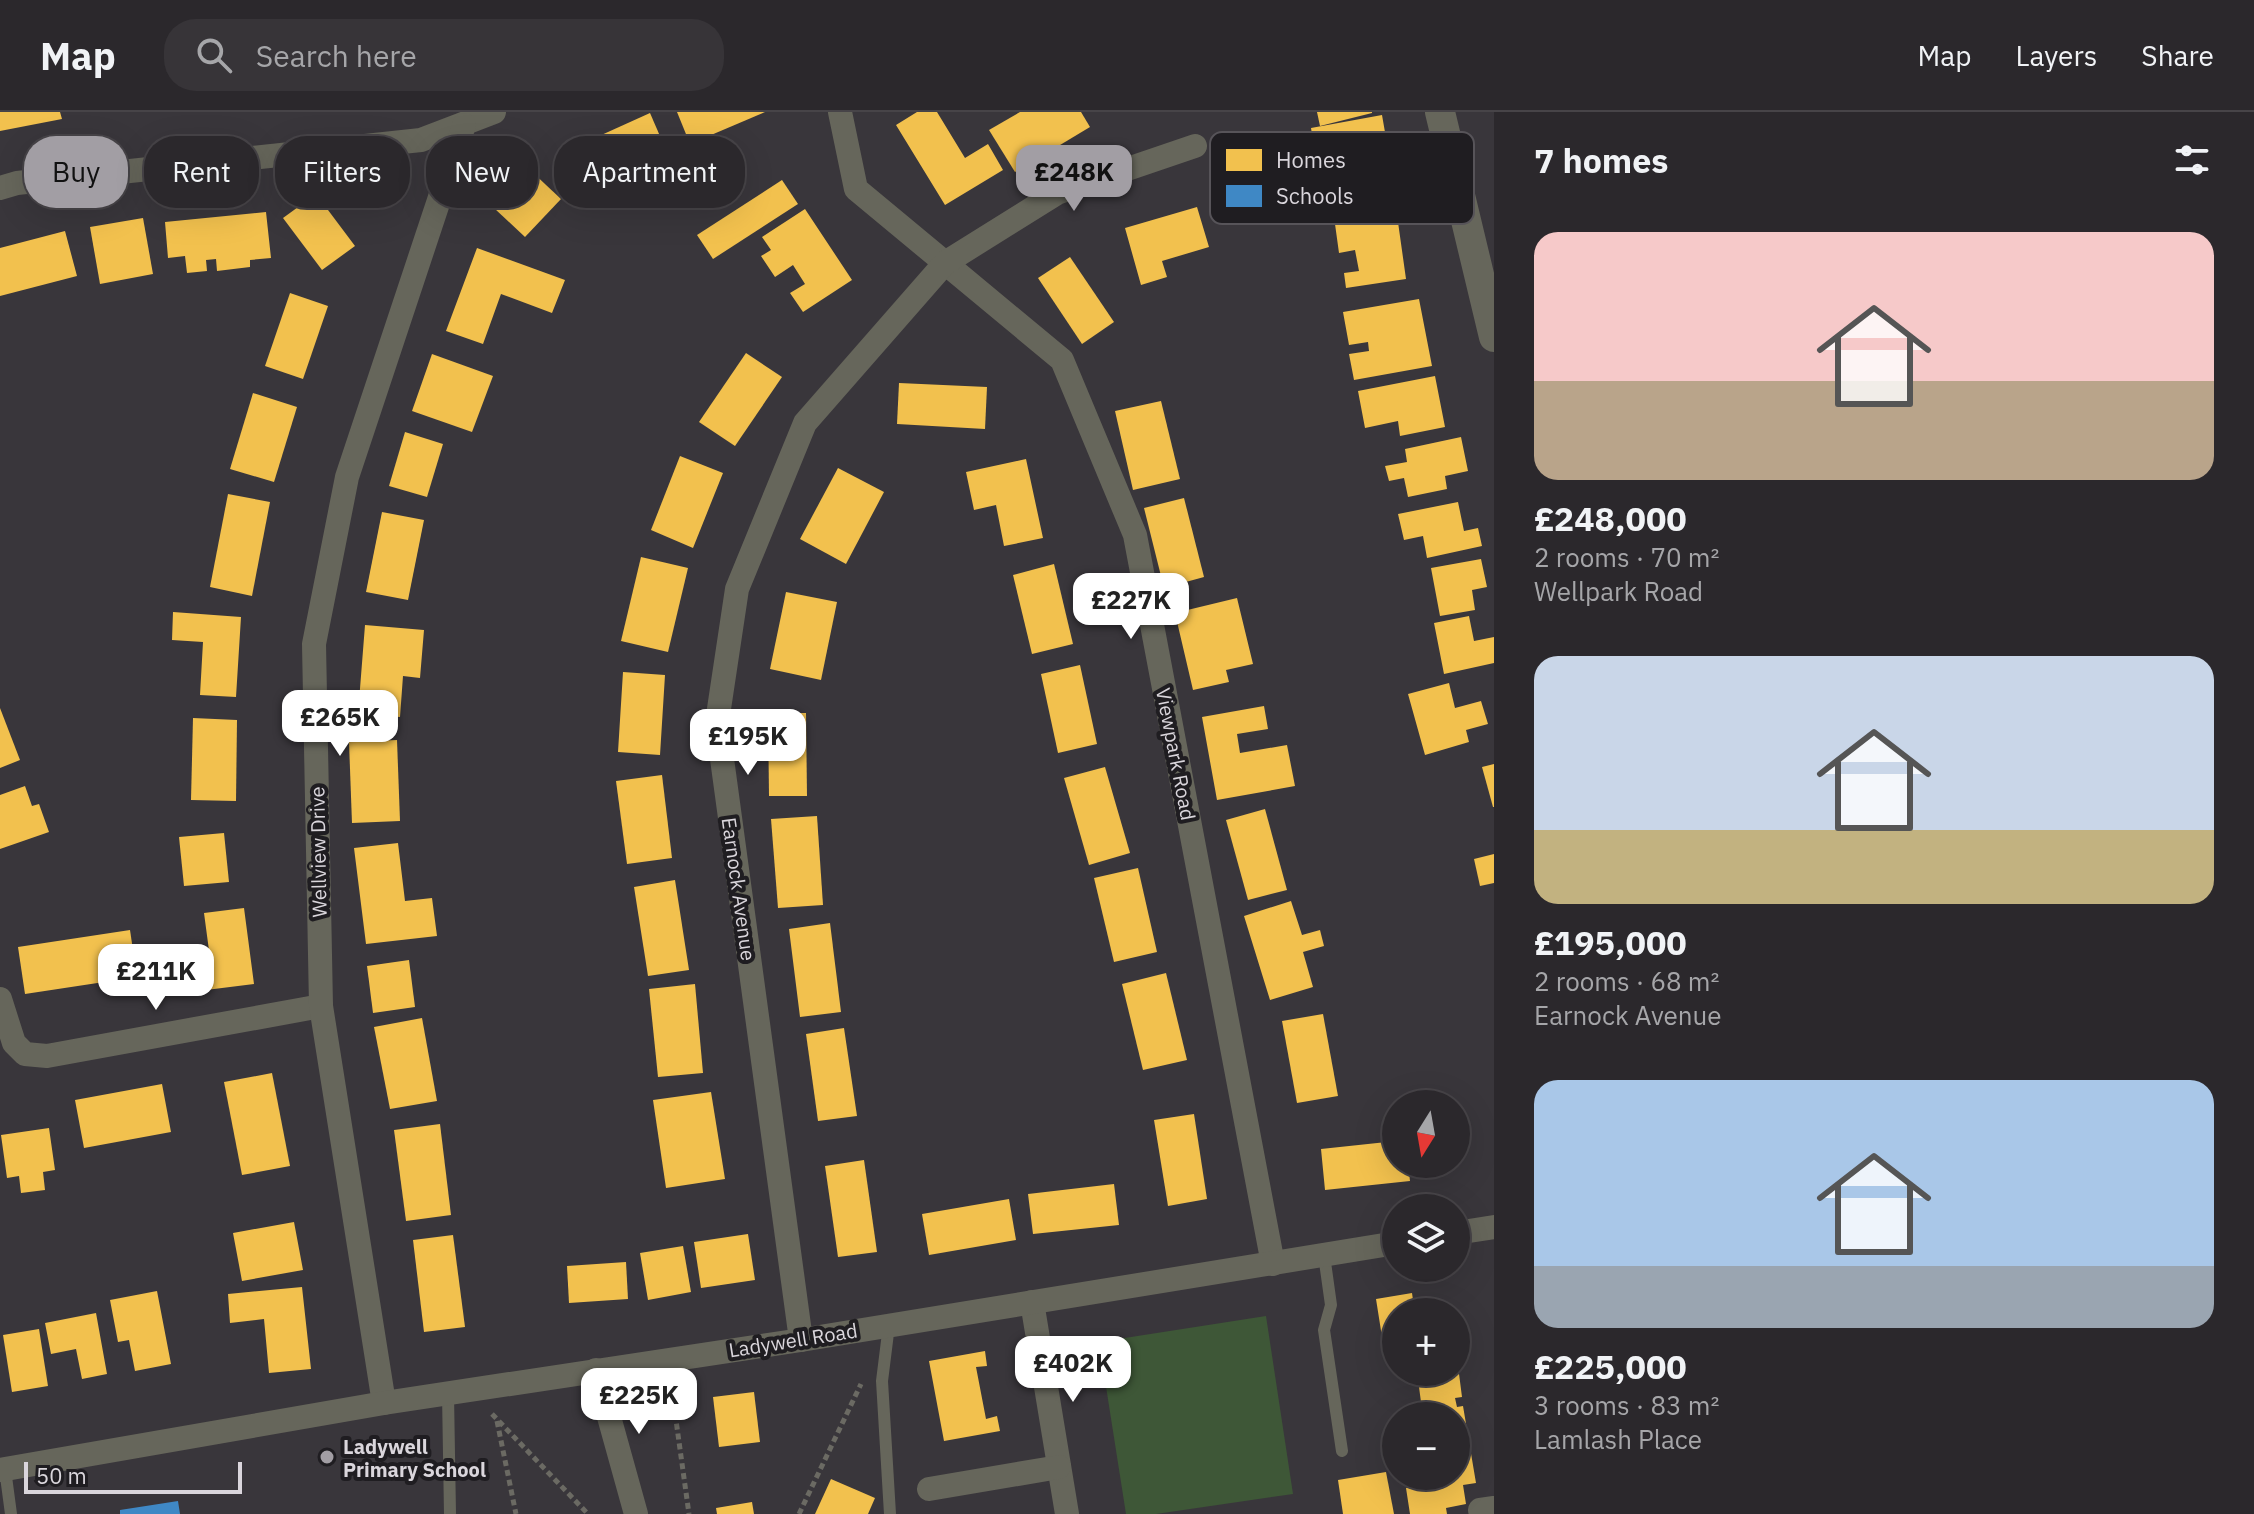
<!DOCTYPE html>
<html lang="en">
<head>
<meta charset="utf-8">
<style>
  body { margin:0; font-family:"IBM Plex Sans",sans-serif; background:#373438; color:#f1f3f6; height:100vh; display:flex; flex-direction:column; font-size:30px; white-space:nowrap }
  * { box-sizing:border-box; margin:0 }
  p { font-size:26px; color:#a6a6a9 }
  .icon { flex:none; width:44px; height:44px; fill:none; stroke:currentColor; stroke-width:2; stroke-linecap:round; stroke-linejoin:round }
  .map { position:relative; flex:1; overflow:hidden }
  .details { display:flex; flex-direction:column; background:#2b282c; width:760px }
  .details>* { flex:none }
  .hud { position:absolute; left:24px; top:24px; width:760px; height:72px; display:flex; gap:16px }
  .needle { width:52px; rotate:191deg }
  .fabs { position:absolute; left:1382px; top:978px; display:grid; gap:16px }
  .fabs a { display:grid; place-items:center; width:88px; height:88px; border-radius:50%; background:#2b282c; box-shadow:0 8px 32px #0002,0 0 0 2px #474448; font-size:40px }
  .scale { position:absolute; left:24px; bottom:20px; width:218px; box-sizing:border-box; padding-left:8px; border:4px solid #dad6dc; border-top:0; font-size:22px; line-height:28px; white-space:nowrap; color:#dad6dc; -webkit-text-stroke:6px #1f1d21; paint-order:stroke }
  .price { position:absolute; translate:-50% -68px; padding:0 18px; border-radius:16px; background:#fff; color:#222; font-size:26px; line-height:52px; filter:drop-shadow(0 2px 4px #0008) }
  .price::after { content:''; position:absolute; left:50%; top:48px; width:24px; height:18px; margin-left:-12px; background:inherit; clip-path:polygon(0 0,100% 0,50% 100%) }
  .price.active { background:#a29ea4; color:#111 }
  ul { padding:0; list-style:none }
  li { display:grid; align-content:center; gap:16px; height:424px; padding:0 40px }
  li span { display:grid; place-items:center; height:248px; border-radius:24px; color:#555 }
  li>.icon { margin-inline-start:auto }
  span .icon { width:144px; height:144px; fill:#fffc; stroke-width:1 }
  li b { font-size:34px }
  h2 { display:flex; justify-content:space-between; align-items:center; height:96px; padding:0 40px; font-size:34px }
  .tag { padding:0 28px; border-radius:32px; background:#2b282c; box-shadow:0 8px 32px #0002,0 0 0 2px #474448; font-size:28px; line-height:72px }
  .tag.active { background:#a29ea4; color:#111 }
  header { display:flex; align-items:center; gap:48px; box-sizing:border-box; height:112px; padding:0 40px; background:#2b282c; border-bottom:2px solid #474448 }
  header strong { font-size:38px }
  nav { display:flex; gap:44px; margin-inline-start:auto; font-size:28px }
  .search { width:560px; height:72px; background:#373438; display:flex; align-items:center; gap:20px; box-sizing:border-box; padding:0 28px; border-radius:32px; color:#a6a6a9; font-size:30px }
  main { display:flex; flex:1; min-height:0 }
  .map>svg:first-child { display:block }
</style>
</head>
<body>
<header>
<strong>Map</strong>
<div class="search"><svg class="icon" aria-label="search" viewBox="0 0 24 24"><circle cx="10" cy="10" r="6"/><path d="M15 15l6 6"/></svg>Search here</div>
<nav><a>Map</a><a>Layers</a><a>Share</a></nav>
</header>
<main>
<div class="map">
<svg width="1494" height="1402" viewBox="0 0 1494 1402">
  <rect width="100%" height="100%" fill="#39363b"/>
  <path fill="#3e5737" d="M 1266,1204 L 1293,1382 L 1156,1402 L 1126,1402 L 1099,1230 Z"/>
  <g fill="#f2c14e">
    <path d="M 0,0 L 60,0 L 62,7 L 0,19 Z"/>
    <path d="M 677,0 L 765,0 L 690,32 Z"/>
    <path d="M 917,0 L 937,0 L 965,46 L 988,32 L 1003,58 L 945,93 L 896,13 Z"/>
    <path d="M 1020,0 L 1081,0 L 1090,15 L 1015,60 L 989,18 Z"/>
    <path d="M 1317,0 L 1372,0 L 1372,1 L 1320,14 Z"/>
    <path d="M 650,1 L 666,38 L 582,75 L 566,39 Z"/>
    <path d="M 1382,3 L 1397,89 L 1321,103 L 1317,79 L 1342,75 L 1337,50 L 1317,53 L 1311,16 Z"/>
    <path d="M 529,57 L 561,87 L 525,125 L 494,96 Z"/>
    <path d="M 782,68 L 798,92 L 713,147 L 697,123 Z"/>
    <path d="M 316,82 L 355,134 L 322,158 L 283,106 Z"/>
    <path d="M 1197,95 L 1209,135 L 1162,149 L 1167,165 L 1141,173 L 1125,116 Z"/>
    <path d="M 805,97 L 852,168 L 803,200 L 790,181 L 805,172 L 793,153 L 775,165 L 761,144 L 771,138 L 762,125 Z"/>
    <path d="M 266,100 L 271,146 L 250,148 L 250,155 L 217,159 L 216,147 L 206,148 L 207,159 L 187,161 L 185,144 L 168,146 L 165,110 Z"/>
    <path d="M 1397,103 L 1406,167 L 1346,176 L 1344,161 L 1359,159 L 1355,138 L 1339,141 L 1335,112 Z"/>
    <path d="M 143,106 L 153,162 L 100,172 L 90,115 Z"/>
    <path d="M 65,119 L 77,164 L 0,184 L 0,136 Z"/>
    <path d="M 477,136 L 565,168 L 552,201 L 501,182 L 483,232 L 446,219 Z"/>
    <path d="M 1070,145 L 1114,210 L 1082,232 L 1038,166 Z"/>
    <path d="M 290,181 L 328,194 L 303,267 L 265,254 Z"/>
    <path d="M 1419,187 L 1432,254 L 1354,268 L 1349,242 L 1369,239 L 1368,230 L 1349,233 L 1343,200 Z"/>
    <path d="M 746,241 L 782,265 L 735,334 L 699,310 Z"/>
    <path d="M 432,242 L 493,264 L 472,320 L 412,299 Z"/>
    <path d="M 1435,264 L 1445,315 L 1400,324 L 1398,309 L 1365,316 L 1358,279 Z"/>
    <path d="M 899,271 L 987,275 L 985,317 L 897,312 Z"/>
    <path d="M 253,281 L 297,295 L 274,370 L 230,357 Z"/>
    <path d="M 1161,289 L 1180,367 L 1133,378 L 1115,299 Z"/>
    <path d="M 405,320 L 443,332 L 427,385 L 389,374 Z"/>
    <path d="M 1461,325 L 1468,359 L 1445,364 L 1447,377 L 1408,385 L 1404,366 L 1389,369 L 1385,354 L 1407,350 L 1405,337 Z"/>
    <path d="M 680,344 L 723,361 L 693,436 L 651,418 Z"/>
    <path d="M 1026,347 L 1043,426 L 1004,434 L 996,393 L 974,398 L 966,360 Z"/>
    <path d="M 838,356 L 884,380 L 846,452 L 800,427 Z"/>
    <path d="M 228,382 L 270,390 L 252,484 L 210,475 Z"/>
    <path d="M 1184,386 L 1204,465 L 1164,476 L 1144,396 Z"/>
    <path d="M 1458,390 L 1464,419 L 1478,416 L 1482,434 L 1427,446 L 1423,424 L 1404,428 L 1398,402 Z"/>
    <path d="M 382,400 L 424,408 L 408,488 L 366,480 Z"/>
    <path d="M 641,445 L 688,456 L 668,540 L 621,529 Z"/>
    <path d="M 1481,447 L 1487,475 L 1472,478 L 1475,498 L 1440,504 L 1431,456 Z"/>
    <path d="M 1054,452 L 1073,532 L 1032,542 L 1013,463 Z"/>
    <path d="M 786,480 L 837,490 L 821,568 L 770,557 Z"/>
    <path d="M 1237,486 L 1253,552 L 1226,558 L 1229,570 L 1193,578 L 1175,501 Z"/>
    <path d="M 173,500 L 241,505 L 236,585 L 200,583 L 203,530 L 172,528 Z"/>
    <path d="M 1469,504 L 1474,529 L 1494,525 L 1494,551 L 1444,562 L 1434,511 Z"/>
    <path d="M 365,513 L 424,518 L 420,566 L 403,564 L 400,605 L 358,602 Z"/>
    <path d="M 1080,553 L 1097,632 L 1058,641 L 1041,562 Z"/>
    <path d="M 623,560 L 665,563 L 660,643 L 618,640 Z"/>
    <path d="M 1449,571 L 1455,596 L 1481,589 L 1488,612 L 1466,618 L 1469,630 L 1425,643 L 1408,582 Z"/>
    <path d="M 1264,594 L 1268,617 L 1237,622 L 1240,641 L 1287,633 L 1295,674 L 1217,688 L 1202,605 Z"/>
    <path d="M 0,596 L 20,648 L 0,656 Z"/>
    <path d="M 768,601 L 806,601 L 807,684 L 769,684 Z"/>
    <path d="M 193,606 L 237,608 L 236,689 L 191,688 Z"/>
    <path d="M 397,628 L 400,709 L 352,711 L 349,630 Z"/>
    <path d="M 1494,652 L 1494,695 L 1493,695 L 1482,655 Z"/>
    <path d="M 1105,655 L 1130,741 L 1089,753 L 1064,666 Z"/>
    <path d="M 662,663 L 672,746 L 627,752 L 616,669 Z"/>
    <path d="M 25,674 L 32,694 L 39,692 L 49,720 L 0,737 L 0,683 Z"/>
    <path d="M 1265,697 L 1287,778 L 1248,788 L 1226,708 Z"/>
    <path d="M 817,704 L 823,793 L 778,796 L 771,707 Z"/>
    <path d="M 224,721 L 229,770 L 184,774 L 179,725 Z"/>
    <path d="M 398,731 L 405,789 L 432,786 L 437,824 L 366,832 L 354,736 Z"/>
    <path d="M 1494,742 L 1494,771 L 1480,774 L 1474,747 Z"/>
    <path d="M 1138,756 L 1157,840 L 1114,850 L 1094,766 Z"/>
    <path d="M 675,768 L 689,858 L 648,864 L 634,775 Z"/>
    <path d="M 1291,789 L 1302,823 L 1320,818 L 1324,834 L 1303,840 L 1313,875 L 1270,888 L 1244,804 Z"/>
    <path d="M 244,796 L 254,872 L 198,879 L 194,848 L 210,846 L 204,801 Z"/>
    <path d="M 830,811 L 841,900 L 800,905 L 789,817 Z"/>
    <path d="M 130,818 L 137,865 L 25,882 L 18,835 Z"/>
    <path d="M 409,848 L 415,895 L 373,901 L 367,854 Z"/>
    <path d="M 1166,861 L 1187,948 L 1143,958 L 1122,872 Z"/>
    <path d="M 695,872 L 703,961 L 658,965 L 649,877 Z"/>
    <path d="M 1323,902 L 1338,984 L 1297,991 L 1282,909 Z"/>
    <path d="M 422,906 L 437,989 L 390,997 L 374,915 Z"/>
    <path d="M 844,916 L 857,1004 L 818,1009 L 806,922 Z"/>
    <path d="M 272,961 L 290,1054 L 242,1063 L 224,970 Z"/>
    <path d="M 162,972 L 171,1020 L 84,1036 L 75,988 Z"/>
    <path d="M 711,980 L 725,1067 L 666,1076 L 653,988 Z"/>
    <path d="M 1194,1002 L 1207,1087 L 1168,1094 L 1154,1008 Z"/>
    <path d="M 440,1012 L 451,1103 L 406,1109 L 394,1018 Z"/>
    <path d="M 49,1016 L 55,1058 L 43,1060 L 45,1078 L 21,1081 L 19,1064 L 7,1066 L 1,1023 Z"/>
    <path d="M 1396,1029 L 1396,1052 L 1408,1052 L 1410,1069 L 1325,1078 L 1321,1037 Z"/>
    <path d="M 864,1048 L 877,1140 L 838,1145 L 825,1054 Z"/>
    <path d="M 1114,1072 L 1119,1113 L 1033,1122 L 1028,1082 Z"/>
    <path d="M 1009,1087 L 1016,1128 L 929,1143 L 922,1102 Z"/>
    <path d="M 294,1110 L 303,1158 L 242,1169 L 233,1121 Z"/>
    <path d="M 748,1122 L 755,1168 L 701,1176 L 694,1130 Z"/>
    <path d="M 453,1123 L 465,1215 L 424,1220 L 413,1128 Z"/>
    <path d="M 683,1134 L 691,1180 L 648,1188 L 640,1141 Z"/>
    <path d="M 626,1150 L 628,1187 L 569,1191 L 567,1154 Z"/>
    <path d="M 302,1175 L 311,1257 L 269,1261 L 264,1207 L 230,1211 L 228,1182 Z"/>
    <path d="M 157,1179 L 171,1252 L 135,1259 L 129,1228 L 118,1230 L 110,1188 Z"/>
    <path d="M 1412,1181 L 1414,1195 L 1434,1192 L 1435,1200 L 1396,1200 L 1396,1223 L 1382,1225 L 1376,1187 Z"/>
    <path d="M 96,1201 L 107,1262 L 82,1267 L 76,1237 L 51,1242 L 45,1211 Z"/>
    <path d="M 39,1217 L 48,1274 L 12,1280 L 3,1223 Z"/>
    <path d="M 985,1239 L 987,1254 L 976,1255 L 986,1307 L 997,1304 L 1000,1319 L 944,1329 L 929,1249 Z"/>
    <path d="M 1456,1254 L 1458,1254 L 1462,1285 L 1455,1286 L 1457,1295 L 1463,1294 L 1476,1371 L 1463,1373 L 1466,1392 L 1446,1396 L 1447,1402 L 1410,1402 L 1406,1376 L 1435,1372 L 1434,1364 L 1456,1364 L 1456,1304 L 1424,1304 L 1424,1300 L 1417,1301 L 1415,1291 L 1421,1290 L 1417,1260 L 1456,1260 Z"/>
    <path d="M 754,1280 L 760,1330 L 719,1335 L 713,1285 Z"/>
    <path d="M 1386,1360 L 1394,1402 L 1343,1402 L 1338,1368 Z"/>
    <path d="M 831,1367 L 875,1386 L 868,1402 L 815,1402 Z"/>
    <path d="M 752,1390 L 754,1402 L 717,1402 L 716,1396 Z"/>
  </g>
  <path fill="#3f88c5" d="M 178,1389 L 180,1402 L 120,1402 L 120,1398 Z"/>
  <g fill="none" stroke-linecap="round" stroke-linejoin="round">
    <g stroke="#6b6a63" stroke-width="5" stroke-dasharray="6 4" stroke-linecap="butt">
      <path d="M 671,1272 L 689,1402"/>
      <path d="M 492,1302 L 588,1402"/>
      <path d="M 497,1309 L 516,1402"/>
      <path d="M 799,1402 L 861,1272"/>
    </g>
    <g stroke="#66665b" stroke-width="12">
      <path d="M 1324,1143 L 1331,1193 L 1324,1218 L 1342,1339"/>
      <path d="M 889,1213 L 882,1269 L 890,1402"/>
      <path d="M 448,1282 L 450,1402"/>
      <path d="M 5,1357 L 11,1402"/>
    </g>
    <g stroke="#66665b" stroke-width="24">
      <path d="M 840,0 L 856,77 L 1062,248 L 1135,423 L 1273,1152"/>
      <path d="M 0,76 L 17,71 L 421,28 L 494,0"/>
      <path d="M 0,887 L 14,931 L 25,942 L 47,944 L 321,894"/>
      <path d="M 1456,1121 L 1494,1115"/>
      <path d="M 1032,1190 L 1067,1402"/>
      <path d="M 801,1228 L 717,610 L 737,477 L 805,311 L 945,151 L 1057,81 L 1195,34"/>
      <path d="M 596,1258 L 636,1402"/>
      <path d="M 384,1291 L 321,894 L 314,532 L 347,365 L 464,13"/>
      <path d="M 0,1358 L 384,1291 L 801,1228 L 1396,1131"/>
      <path d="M 929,1377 L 1059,1355"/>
      <path d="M 1480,1398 L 1494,1396"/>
    </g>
    <path stroke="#66665b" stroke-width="30" d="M 1440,0 L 1494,225"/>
  </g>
  <circle fill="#a29ea4" stroke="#1f1d21" stroke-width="3" cx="327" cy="1345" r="8"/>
  <g text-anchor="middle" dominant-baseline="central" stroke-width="8" stroke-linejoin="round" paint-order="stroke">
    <g font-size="20" fill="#dad6dc" stroke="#1f1d21">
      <text transform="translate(1176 642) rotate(79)">Viewpark Road</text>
      <text transform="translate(318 740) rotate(-91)">Wellview Drive</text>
      <text transform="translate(739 777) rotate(82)">Earnock Avenue</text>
      <text transform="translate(793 1228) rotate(-9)">Ladywell Road</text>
    </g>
    <g font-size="20" font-weight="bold" fill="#dad6dc" stroke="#1f1d21" text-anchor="start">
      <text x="343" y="1334">Ladywell<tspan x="343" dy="23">Primary School</tspan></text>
    </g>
  </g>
  <rect x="1210" y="20" width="264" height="92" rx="12" fill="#1f1d21" stroke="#575459" stroke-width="2"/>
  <rect x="1226" y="37" width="36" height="22" fill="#f2c14e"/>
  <rect x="1226" y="73" width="36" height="22" fill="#3f88c5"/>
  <g font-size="22" fill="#dad6dc">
    <text x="1276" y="56">Homes</text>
    <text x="1276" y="92">Schools</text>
  </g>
</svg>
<div class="fabs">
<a><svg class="needle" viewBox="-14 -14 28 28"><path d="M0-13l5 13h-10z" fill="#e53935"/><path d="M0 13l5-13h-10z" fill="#a6a6a9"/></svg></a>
<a><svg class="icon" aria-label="layers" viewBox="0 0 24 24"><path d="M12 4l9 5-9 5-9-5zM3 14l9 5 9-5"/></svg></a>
<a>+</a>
<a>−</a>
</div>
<div class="scale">50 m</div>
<b class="price active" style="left:1074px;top:101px">£248K</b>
<b class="price" style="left:1131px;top:529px">£227K</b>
<b class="price" style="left:340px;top:646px">£265K</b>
<b class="price" style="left:748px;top:665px">£195K</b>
<b class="price" style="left:156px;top:900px">£211K</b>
<b class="price" style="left:1073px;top:1292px">£402K</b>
<b class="price" style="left:639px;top:1324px">£225K</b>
<div class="hud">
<a class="tag active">Buy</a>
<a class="tag">Rent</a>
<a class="tag">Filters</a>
<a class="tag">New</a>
<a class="tag">Apartment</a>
</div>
</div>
<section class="details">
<h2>7 homes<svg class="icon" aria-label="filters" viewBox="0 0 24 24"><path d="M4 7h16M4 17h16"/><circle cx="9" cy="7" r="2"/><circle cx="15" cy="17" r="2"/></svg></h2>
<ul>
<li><span style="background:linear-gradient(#f6c9c9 60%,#b9a48a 0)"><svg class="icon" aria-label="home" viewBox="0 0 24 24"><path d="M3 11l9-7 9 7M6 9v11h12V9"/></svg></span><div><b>£248,000</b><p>2 rooms · 70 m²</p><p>Wellpark Road</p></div></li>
<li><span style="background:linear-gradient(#c9d6e8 70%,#c2b280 0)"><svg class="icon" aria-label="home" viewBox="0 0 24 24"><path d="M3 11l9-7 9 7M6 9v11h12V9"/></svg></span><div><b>£195,000</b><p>2 rooms · 68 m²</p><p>Earnock Avenue</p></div></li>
<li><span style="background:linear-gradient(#a9c7e8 75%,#9aa5b1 0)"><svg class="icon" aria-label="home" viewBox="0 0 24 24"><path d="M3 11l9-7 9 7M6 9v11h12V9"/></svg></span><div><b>£225,000</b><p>3 rooms · 83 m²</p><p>Lamlash Place</p></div></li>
</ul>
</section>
</main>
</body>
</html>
